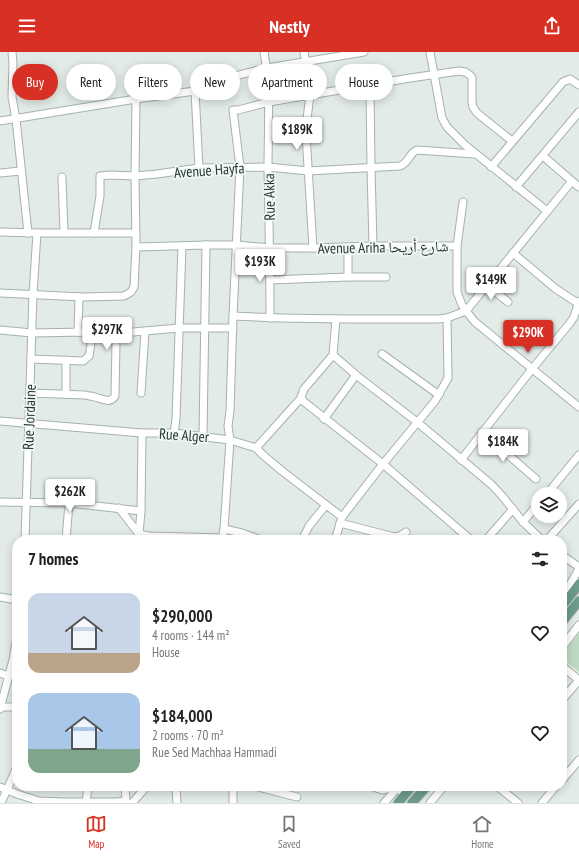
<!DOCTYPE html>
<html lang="en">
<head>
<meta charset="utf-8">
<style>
  body { margin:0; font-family:"PT Sans Narrow","Noto Naskh Arabic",sans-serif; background:#f2f2f2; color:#222; height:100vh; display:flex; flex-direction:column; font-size:15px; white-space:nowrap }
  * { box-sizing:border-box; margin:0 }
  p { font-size:13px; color:#767676 }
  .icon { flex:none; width:22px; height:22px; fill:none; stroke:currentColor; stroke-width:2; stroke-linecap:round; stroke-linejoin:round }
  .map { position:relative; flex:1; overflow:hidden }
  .side { position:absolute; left:12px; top:483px; width:555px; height:256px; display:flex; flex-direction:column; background:#fff; border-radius:16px; box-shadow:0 2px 10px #0003 }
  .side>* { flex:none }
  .guide { position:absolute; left:12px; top:12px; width:555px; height:36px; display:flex; gap:8px }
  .tools { position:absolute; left:531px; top:435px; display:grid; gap:8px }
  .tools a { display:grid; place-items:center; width:36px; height:36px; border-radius:50%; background:#fff; box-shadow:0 2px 10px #0003; font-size:20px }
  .price { position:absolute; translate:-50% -34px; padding:0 9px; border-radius:4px; background:#fff; color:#222; font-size:13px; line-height:26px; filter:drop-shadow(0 1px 2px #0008) }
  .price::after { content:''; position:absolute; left:50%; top:24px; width:12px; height:9px; margin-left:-6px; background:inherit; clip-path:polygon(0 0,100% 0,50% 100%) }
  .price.active { background:#d93025; color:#fff }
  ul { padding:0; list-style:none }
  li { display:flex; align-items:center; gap:12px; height:100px; padding:0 16px }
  li span { display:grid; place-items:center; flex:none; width:112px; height:80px; border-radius:12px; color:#555 }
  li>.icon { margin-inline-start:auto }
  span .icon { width:48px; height:48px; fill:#fffc; stroke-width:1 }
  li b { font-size:17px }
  h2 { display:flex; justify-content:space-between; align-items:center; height:48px; padding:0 16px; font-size:17px }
  .chip { padding:0 14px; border-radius:18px; background:#fff; box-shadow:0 2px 10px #0003; font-size:14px; line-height:36px }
  .chip.active { background:#d93025; color:#fff }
  header { display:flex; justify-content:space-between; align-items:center; height:52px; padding:0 16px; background:#d93025; color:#fff; font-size:18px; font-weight:700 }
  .menu { display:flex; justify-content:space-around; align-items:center; height:56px; border-top:1px solid #e0e0e0; background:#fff; font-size:11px; color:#767676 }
  .menu a { display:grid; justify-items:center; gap:2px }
  .menu .active { color:#d93025 }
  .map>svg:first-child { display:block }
</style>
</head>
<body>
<header><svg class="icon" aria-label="menu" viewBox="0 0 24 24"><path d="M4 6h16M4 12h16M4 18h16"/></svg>Nestly<svg class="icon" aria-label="share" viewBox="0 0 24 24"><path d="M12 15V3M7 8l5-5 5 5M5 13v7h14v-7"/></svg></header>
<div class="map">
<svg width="579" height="751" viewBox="0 0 579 751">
  <rect width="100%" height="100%" fill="#e2ebe6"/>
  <path fill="#bed9c2" d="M 579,581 L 579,620 L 562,606 L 562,602 Z"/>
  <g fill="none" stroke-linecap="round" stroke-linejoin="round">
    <defs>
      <g id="minor">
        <path d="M 12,0 L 13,12 L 12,45 L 16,67 L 28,181"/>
        <path d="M 264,0 C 271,39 268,77 268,116 C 269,166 270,216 270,266"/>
        <path d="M 304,0 L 310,33 L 310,43 L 307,67 L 306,82 L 313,196"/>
        <path d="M 430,0 L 442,66 L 447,75 L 465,93 L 547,159"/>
        <path d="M 370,33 L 371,116 L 373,194"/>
        <path d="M 195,39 L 199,116"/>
        <path d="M 136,47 L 135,124 L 136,195"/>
        <path d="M 0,69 L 136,47 L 195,39 L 214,33 L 227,26 L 267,16 L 364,0"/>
        <path d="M 543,104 L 579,135"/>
        <path d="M 491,115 L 563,30 L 570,27 L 579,33"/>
        <path d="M 0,121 L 21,119"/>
        <path d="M 62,125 L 64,181"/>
        <path d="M 516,135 L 579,60"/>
        <path d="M 463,150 L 457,194 L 457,240 L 462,253 L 470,264 L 475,270 L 579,355"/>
        <path d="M 0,180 L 37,181 L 136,181"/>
        <path d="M 94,181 L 100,144 L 100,124 L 110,123 L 135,124 L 157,122 L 199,116 L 268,115 L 308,119 L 400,114 C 409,111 409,101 417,98 L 475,102"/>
        <path d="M 348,195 L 348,225"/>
        <path d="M 513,201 L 556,237 L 579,252"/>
        <path d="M 270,228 L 348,225 L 386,225"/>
        <path d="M 487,233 L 508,250"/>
        <path d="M 0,241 L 83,245 L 124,244 L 131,240 L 134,235 L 136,195 L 206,193 L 237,193 L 270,196 L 313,196 L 373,194 L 457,194"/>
        <path d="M 233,264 C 301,268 370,267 438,267 L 447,266"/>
        <path d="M 336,267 L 333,303 L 304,337 L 301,345 L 303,349 L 383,412 L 471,488"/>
        <path d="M 0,278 L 32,281 L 86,280 C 87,281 88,281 89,282 C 93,286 90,299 89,304 L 83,309 L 31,307"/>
        <path d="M 78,280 L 79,245"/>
        <path d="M 382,302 L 439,343"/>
        <path d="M 333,303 L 356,323 L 417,370 L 492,433 L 503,445 L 523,470 L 542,488"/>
        <path d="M 66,308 L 66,342"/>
        <path d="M 30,341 L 85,343 C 88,344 91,344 95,345 C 103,347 110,352 115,344 L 116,290 L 119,284 L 122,281 L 179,276 L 233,276"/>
        <path d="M 141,341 L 145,279"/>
        <path d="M 324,367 L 356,323"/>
        <path d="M 0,369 L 142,381 L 174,381 L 230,388 L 256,396 L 263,403 L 282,419 L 342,465"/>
        <path d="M 482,380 L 536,427"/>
        <path d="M 142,381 L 141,459 L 139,482 L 149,484 L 222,486"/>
        <path d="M 174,381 L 176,367 L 182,194"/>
        <path d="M 203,384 L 206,193"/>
        <path d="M 256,396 L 301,346"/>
        <path d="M 461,408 L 532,317 L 570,271 L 574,265 L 579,249"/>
        <path d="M 547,442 L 579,403"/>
        <path d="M 0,450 L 69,451 L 141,459"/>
        <path d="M 119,456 L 139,482"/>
        <path d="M 523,470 L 538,452"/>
        <path d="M 340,471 L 394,485 L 400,484 L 406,480"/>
        <path d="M 224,477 L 242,481 L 261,488"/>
        <path d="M 25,488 L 33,242 L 37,181"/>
        <path d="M 66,488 L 69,451"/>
        <path d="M 222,488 L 224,477 L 230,388 L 228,374 L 230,359 L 233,264 L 240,115 L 233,58 L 238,58 L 269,50 L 310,43 L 410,26 L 459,19 L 465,20 L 470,23 L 472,26 L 472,50 L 473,55 L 477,61 L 512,89"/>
        <path d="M 302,488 L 309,474 L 326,453"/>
        <path d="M 335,488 L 342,465 L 383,412 L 435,349 L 448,326 L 447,266 L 466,259 L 572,129"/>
        <path d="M 486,488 L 513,457"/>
        <path d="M 547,488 L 579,452"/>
        <path d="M 562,503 L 579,515"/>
        <path d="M 562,543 L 569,534 L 579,517"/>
        <path d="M 0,545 L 17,548"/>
        <path d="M 562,595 L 579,573"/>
        <path d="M 562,614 L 579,628 L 562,648"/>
        <path d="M 0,621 L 8,624"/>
        <path d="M 0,655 L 17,655"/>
        <path d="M 0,657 L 13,608 L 17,584"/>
        <path d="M 562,728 L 579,708"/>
        <path d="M 125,734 L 126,749 L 128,751"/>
        <path d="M 176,734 L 177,751"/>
        <path d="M 233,734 L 233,751"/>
        <path d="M 255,734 L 297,745"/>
        <path d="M 371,734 L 382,738 L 391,736 L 397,737 L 406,741"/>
        <path d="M 497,734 L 518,751"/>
        <path d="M 0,735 L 17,742 L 39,749 L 64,750 L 116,750 L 126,749"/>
        <path d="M 1,751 L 17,715"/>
        <path d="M 86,751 L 88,734"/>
        <path d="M 132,751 L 147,734"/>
        <path d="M 384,751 L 399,734"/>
        <path d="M 430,751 L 444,734"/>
        <path d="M 542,751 L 556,734"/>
      </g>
      <g id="major">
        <path d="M 562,554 L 574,539 L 579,532"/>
        <path d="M 562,570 L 579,549"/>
        <path d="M 398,751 L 412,734"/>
        <path d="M 412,751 L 427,734"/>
      </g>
    </defs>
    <use href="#minor" stroke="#a5b2ac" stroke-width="9"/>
    <use href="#major" stroke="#c2c8c6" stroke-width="11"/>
    <use href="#minor" stroke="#fff" stroke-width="7"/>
    <use href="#major" stroke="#6c9b8a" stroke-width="9"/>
  </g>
  <g text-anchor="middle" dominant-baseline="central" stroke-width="3.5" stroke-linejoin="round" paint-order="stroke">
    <g font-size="15" fill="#243932" stroke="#f2f8f4">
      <text transform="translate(209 118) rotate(-4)">Avenue Hayfa</text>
      <text transform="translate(269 145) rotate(-91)">Rue Akka</text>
      <text transform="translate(383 195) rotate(-1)">Avenue Ariha شارع أريحا</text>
      <text transform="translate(29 365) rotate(-88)">Rue Jordaine</text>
      <text transform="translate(184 383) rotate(4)">Rue Alger</text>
    </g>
  </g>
</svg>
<div class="tools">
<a><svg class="icon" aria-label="layers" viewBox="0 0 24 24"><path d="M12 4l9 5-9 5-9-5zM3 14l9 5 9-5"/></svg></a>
</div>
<b class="price" style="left:297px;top:99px">$189K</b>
<b class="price" style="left:260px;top:231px">$193K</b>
<b class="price" style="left:491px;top:249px">$149K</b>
<b class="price" style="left:107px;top:299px">$297K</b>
<b class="price active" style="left:528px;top:302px">$290K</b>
<b class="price" style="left:503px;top:411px">$184K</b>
<b class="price" style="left:70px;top:461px">$262K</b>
<div class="guide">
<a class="chip active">Buy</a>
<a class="chip">Rent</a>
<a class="chip">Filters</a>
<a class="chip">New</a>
<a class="chip">Apartment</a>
<a class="chip">House</a>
</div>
<section class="side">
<h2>7 homes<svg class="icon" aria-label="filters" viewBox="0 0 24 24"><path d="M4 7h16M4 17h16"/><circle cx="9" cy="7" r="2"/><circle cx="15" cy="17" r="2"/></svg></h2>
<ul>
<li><span style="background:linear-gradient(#c9d6e8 75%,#b9a48a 0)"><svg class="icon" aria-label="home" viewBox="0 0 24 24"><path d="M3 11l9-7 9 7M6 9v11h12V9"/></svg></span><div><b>$290,000</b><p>4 rooms · 144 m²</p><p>House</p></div><svg class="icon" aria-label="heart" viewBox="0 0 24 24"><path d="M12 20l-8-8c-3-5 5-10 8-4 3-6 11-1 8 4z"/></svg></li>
<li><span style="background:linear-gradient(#a9c7e8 70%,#7fa58c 0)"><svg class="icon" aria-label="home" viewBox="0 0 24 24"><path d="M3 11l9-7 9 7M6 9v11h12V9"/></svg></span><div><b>$184,000</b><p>2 rooms · 70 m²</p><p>Rue Sed Machhaa Hammadi</p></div><svg class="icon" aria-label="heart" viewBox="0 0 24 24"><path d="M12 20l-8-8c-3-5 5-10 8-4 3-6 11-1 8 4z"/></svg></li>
</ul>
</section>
</div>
<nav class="menu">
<a class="active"><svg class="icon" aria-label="map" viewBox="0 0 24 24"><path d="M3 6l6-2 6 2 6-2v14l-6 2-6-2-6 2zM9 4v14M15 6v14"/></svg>Map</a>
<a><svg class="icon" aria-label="saved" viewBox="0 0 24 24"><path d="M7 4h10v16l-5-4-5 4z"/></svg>Saved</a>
<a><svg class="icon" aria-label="home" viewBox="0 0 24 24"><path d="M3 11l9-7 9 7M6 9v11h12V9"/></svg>Home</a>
</nav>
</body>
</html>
